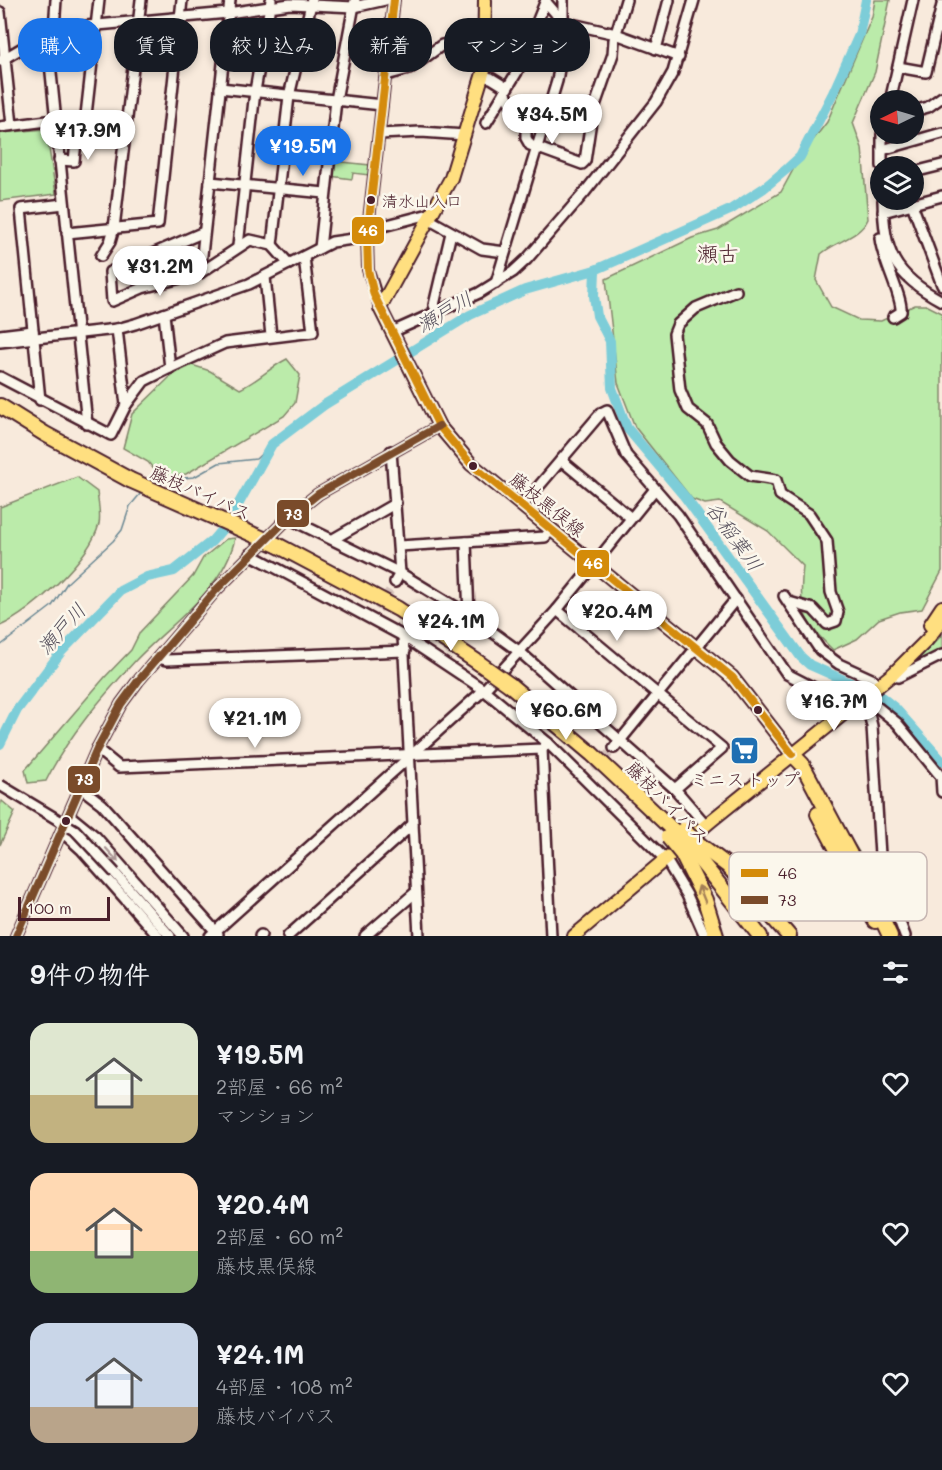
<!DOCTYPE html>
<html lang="ja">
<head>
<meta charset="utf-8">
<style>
  body { margin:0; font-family:Mali,"Klee One",sans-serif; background:#20242c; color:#f1f3f6; height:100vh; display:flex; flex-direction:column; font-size:22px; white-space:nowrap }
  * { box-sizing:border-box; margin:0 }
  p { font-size:20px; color:#9ea1a6 }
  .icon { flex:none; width:33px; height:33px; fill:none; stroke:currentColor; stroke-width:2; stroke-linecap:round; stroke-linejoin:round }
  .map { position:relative; height:936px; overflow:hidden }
  .sheet { display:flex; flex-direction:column; background:#171b24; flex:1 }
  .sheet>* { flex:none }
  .top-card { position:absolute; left:18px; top:18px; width:600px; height:54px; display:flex; gap:12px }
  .needle { width:39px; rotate:265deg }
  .controls { position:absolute; left:870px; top:90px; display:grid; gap:12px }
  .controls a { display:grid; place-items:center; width:54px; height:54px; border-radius:50%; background:#171b24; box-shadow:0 3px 9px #0003; font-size:30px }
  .scale { position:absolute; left:18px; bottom:15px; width:92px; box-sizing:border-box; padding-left:6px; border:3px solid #4a1f2b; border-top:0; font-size:16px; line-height:21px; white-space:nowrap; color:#4a1f2b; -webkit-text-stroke:4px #fbf7ec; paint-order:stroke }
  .price { position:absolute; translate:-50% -51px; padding:0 14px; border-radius:21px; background:#fff; color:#222; font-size:20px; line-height:39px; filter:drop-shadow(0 2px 3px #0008) }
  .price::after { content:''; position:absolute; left:50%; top:36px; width:18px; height:14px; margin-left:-9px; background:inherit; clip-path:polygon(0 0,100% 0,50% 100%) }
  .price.on { background:#1a73e8; color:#fff }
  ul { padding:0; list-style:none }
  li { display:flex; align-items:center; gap:18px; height:150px; padding:0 30px }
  li span { display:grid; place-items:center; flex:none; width:168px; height:120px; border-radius:18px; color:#555 }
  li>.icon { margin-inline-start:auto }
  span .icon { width:72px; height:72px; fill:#fffc; stroke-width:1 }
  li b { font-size:26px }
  h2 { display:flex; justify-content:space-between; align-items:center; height:72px; padding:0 30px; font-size:26px }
  .chip { padding:0 21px; border-radius:24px; background:#171b24; box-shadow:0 3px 9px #0003; font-size:21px; line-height:54px }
  .chip.on { background:#1a73e8; color:#fff }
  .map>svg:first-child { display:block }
</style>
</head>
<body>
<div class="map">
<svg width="942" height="936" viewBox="0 0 942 936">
  <rect width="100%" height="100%" fill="#f8eadc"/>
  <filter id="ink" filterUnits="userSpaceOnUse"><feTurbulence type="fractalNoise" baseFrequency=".0167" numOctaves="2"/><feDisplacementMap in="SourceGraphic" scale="12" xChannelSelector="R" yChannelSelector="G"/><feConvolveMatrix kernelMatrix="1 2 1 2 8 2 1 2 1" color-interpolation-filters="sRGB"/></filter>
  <g filter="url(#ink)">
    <g fill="#bbebaa" stroke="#82856a" stroke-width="1.5">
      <path d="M 875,0 L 890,0 L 875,72 L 853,123 L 862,148 L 868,219 C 860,237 836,241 821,254 L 816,280 L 831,307 L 859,320 L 881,321 L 915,305 L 926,305 L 942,313 L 942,571 L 922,609 L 900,612 L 879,619 L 857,639 L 833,650 C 801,619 799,610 803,566 L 768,531 L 720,502 L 705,504 L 692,499 L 635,427 L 618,383 L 606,279 L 692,238 L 718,230 L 781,192 L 800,157 L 827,122 L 872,17 Z"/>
      <path d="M 46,129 L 56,194 L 0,201 L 0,133 Z"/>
      <path d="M 332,161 L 370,165 L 369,175 L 353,173 L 352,179 L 330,176 Z"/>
      <path d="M 287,359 L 300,375 L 295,403 L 284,416 L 186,474 L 161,478 L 148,462 L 123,448 L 132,414 L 172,375 L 192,365 L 210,371 L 240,389 C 259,380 269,368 287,359 Z"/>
      <path d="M 77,477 L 97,492 C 98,501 101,515 99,524 C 90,559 32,612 0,626 L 0,507 Z"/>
      <path d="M 235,538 C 224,590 170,624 136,660 C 103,696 67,737 46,781 L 28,783 L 25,770 L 105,677 L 131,650 L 140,632 L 193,576 L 203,558 L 226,539 Z"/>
      <path d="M 942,634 L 942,650 L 908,669 L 940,637 Z"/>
      <path d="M 2,801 L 15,812 L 0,845 L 0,806 Z"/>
      <path d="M 832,810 L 864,860 L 876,857 L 892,915 L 901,936 L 893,936 Z"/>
    </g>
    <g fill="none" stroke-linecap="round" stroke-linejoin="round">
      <g stroke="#698793" stroke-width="1.5">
        <path d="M 159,485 L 173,479 L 194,477 L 219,463 L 256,459 L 272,444"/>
        <path d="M 0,646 L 52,606 L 67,583 L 113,541 L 122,530 L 130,506 L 141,493"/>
      </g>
      <g stroke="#7dcdd8" stroke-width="10">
        <path d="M 595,270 L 594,296 L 597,316 L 610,341 L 612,388 L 627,428 L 685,497 L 801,657 L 810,665 L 880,696 L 896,709 L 942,761"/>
        <path d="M 0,744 L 17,710 L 61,652 L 120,591 L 147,577 L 174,571 L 212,541 L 229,521 L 272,444 L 324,405 L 470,315 L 525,290 L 595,270 L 730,210 L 764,188 L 788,168 L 800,157 L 833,93 L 859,35 L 866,0"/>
      </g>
      <g stroke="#d5c1b9" stroke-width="9" stroke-dasharray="9 4.5" stroke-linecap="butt">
        <path d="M 378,610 L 395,582"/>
        <path d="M 594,770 L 614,748"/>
      </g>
      <defs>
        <g id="minor">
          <path d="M 546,2 L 563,22 L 616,34 L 679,57"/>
          <path d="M 0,12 L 12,125"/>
          <path d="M 54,29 L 56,0"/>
          <path d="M 47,34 L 87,424"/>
          <path d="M 656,49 L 669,0"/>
          <path d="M 0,61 L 54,29 L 228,13 L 290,4 L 354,7 L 385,0"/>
          <path d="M 898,67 L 926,72 L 942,5"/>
          <path d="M 386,75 L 409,69 L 442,45 L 486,40"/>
          <path d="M 482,76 L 491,78 L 507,88"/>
          <path d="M 220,88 L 382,105"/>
          <path d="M 505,92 L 514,109 L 526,119 L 526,138 L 530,145 L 582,164 L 585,161 L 592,114 L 613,54 L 614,40 L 626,0"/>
          <path d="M 891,97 L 913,0"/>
          <path d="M 914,111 L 928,107 L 942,97"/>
          <path d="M 486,123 L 517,72 L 546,0"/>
          <path d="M 0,127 L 55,120 L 85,124 L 99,0"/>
          <path d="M 379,134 L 421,132 L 465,135"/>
          <path d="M 882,134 L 882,166"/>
          <path d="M 882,150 L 942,133"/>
          <path d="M 59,160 L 74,161 L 78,123"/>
          <path d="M 914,172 L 942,165"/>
          <path d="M 210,182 L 325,193"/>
          <path d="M 883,200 C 884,252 893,275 942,301"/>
          <path d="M 912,204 L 942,285"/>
          <path d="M 883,212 L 942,196"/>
          <path d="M 430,220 L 482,249 L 505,252"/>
          <path d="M 368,230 L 433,213"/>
          <path d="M 204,232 L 110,272 L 112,301 L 142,288 L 200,273 L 250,240 L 272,245 L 289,264"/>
          <path d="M 67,233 L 158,224 L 182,0"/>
          <path d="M 880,238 C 882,260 903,297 901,312 L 893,317"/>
          <path d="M 272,245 L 289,96 L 312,0"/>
          <path d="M 238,246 L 255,91 L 271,0"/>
          <path d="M 320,248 L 336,100 L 355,0"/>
          <path d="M 101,256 L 110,242 L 114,228 L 141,0"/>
          <path d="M 200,273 L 230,0"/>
          <path d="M 265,277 L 271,336"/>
          <path d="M 496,283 L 557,81 L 563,45 L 563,0"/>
          <path d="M 736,291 L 696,308 L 678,324 L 674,334 L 680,390 L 688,409 L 707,424 L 716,443 L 730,460 L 750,476 L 776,480 L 780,495 L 809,514 L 827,541 L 831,592 L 838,612 L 836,621 L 827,624 L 813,609 L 789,602"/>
          <path d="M 380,308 L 368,270 L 367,237 L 394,0"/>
          <path d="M 437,312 L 434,305 L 451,233"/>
          <path d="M 164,314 L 170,368"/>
          <path d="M 117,329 L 126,405"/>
          <path d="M 392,332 L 479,293 L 513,272 L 527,259 L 585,192 L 656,102 L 673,72 L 694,0"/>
          <path d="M 0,335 L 33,331"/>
          <path d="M 0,342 L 117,329 L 135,324 L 249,284 L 332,242 L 367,237"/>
          <path d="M 0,377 L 111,435 L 126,405 L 144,381 L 170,368 L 225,343 L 313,332 L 304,257"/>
          <path d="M 40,400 L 21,209 L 64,204"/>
          <path d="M 391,451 L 400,573 L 395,582"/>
          <path d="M 561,460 L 631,518"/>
          <path d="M 522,506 L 601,413 L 607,410 L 626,455 L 678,515 L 787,674 L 853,708"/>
          <path d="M 288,518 L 400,573 L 469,615 L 520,652 L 675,789 L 706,825"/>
          <path d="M 335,538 L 396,503"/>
          <path d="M 466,542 L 469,615"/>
          <path d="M 399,546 L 545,537 L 551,530"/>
          <path d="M 250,554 L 403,636 L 484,690 L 548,743"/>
          <path d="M 784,596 L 820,650 L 839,664 L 874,680"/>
          <path d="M 557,610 L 722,748 L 675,789"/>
          <path d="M 403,636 L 419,936"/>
          <path d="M 158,658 L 167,660 L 405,651"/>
          <path d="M 894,673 L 898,677 L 942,655"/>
          <path d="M 857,703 L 870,718 L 872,726 L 880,855 L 888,890 L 905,936"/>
          <path d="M 865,712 L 876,706 L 897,723 L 942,778"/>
          <path d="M 614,748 L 736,599"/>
          <path d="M 97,749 L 119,767 L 542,749 L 548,743 L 666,860 L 687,895 L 705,936"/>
          <path d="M 542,749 L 551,936"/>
          <path d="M 941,776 L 942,792"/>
          <path d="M 81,788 L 102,804 L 218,934"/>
          <path d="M 69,815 L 96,837 L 183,936"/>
          <path d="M 62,832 L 82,850 L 158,936"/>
          <path d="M 115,873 L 170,936"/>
          <path d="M 16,936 L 97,749 L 121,704 L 138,681 L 216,590 L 288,518 L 318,494 L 439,426"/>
          <path d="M 210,936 L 484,690 L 557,610 L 655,489"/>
          <path d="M 260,936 L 261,935"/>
          <path d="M 288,936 L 413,824"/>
          <path d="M 365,936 L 416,892"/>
        </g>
        <g id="major">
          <path d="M 485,0 L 484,70 L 451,178 L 380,308 L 439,426 L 471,464 L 732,677 L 792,754"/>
          <path d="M 930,625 L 942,607"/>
          <path d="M 574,936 L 712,820 L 894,673 L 927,640 L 942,620"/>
        </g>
        <g id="highway">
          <path d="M 0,406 L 45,434 L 130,480"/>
          <path d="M 277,545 L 398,609 L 479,663"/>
          <path d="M 510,685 L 592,754 L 674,831"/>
          <path d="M 792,754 L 802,764 L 861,875 L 890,936"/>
          <path d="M 818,814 L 875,921"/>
          <path d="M 700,845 L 728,866 L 789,936"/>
          <path d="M 691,849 L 760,936"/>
          <path d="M 682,854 L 705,900 L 716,936"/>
        </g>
      </defs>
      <use href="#minor" stroke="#4a1f2b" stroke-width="14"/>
      <use href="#major" stroke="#4a1f2b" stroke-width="16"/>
      <use href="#highway" stroke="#4a1f2b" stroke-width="18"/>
      <use href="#minor" stroke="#fbf7ec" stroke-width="9"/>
      <use href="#major" stroke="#ffdf80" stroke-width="12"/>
      <use href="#highway" stroke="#ffdf80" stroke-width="14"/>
      <defs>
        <path id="minor-bridge" d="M 0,785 L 75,830 L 115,873"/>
        <g id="highway-bridge">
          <path d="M 130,480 L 277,545"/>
          <path d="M 479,663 L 510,685"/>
          <path d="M 683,830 L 700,845"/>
          <path d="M 674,831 L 691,849"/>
          <path d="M 668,837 L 682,854"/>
        </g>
      </defs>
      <use href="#minor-bridge" stroke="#4a1f2b" stroke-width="14" stroke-linecap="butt"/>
      <use href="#highway-bridge" stroke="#4a1f2b" stroke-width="18" stroke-linecap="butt"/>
      <use href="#minor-bridge" stroke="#fbf7ec" stroke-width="9"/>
      <use href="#highway-bridge" stroke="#ffdf80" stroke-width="14"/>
      <defs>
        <path id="bus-1" d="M 394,0 L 367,237 L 368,270 L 374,295 L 439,426 L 471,464 L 732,677 L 792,754"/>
        <path id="bus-2" d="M 16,936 L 97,749 L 121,704 L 138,681 L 216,590 L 288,518 L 318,494 L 439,426"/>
      </defs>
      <use href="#bus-1" stroke="#fbf7ec" stroke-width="12"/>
      <use href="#bus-2" stroke="#fbf7ec" stroke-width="12"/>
      <use href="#bus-1" stroke="#d48b09" stroke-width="8"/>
      <use href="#bus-2" stroke="#7a4b2a" stroke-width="8"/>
    </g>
    <defs><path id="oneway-shaft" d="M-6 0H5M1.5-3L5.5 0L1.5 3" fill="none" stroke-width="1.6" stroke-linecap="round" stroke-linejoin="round" transform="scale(1.5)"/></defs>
    <use stroke="#ab9695" href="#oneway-shaft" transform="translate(112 855) rotate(48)"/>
    <use stroke="#a47f56" href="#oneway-shaft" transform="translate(702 894) rotate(-112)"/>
  </g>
  <defs>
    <symbol id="supermarket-square" viewBox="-11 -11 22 22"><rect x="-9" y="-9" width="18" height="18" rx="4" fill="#1f6fb2" stroke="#fbf7ec"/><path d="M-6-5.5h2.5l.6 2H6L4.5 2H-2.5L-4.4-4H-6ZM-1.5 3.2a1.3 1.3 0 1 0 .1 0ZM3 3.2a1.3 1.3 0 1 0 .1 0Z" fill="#fff"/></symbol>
  </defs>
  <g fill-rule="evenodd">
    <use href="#supermarket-square" x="728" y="734" width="33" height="33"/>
  </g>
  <g fill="#4a1f2b" stroke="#fbf7ec" stroke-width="2">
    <circle cx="371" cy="200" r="5"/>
    <circle cx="473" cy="466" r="5"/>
    <circle cx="758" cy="710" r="5"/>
    <circle cx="66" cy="821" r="5"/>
  </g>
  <g text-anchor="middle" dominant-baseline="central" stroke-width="5" stroke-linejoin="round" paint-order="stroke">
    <g font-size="16" fill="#4a1f2b" stroke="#fbf7ec" text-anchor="start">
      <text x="382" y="200">清水山入口</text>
    </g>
    <g font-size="18" fill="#4a1f2b" stroke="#fbf7ec">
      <text transform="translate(201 492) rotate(24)">藤枝バイパス</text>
      <text transform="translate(548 504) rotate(39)">藤枝黒俣線</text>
      <text transform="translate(668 802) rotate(45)">藤枝バイパス</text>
    </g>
    <g font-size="18" fill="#4a1f2b" stroke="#fbf7ec">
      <text x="745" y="779">ミニストップ</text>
    </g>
    <g font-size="20" font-style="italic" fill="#59535f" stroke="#fbf7ec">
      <text transform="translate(444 311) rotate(-30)">瀬戸川</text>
      <text transform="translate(735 536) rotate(54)">谷稲葉川</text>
      <text transform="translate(61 628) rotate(-48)">瀬戸川</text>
    </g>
    <g font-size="21" fill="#4a1f2b" stroke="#fbf7ec">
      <text x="718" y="252">瀬古</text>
    </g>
  </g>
  <rect x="729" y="852" width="198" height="69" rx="9" fill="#fbf7ec" stroke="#c6b6b2" stroke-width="1.5"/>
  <rect x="741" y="869" width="27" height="8" fill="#d48b09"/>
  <rect x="741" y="896" width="27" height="8" fill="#7a4b2a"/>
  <g font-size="16" fill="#4a1f2b">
    <text x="778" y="879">46</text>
    <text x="778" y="906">73</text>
  </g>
  <g stroke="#fbf7ec" stroke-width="2">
    <rect x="351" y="216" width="34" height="29" rx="6" fill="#d48b09"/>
    <rect x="276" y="499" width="34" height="29" rx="6" fill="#7a4b2a"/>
    <rect x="576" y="549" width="34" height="29" rx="6" fill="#d48b09"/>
    <rect x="67" y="765" width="34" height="29" rx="6" fill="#7a4b2a"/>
  </g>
  <g font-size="16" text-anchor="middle" font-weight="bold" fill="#fff">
    <text x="368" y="236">46</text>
    <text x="293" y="520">73</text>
    <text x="593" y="569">46</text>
    <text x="84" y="785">73</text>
  </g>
</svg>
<div class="controls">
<a><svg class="needle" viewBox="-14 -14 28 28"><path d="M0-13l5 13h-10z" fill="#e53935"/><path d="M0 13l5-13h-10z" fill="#9ea1a6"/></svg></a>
<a><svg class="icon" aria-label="layers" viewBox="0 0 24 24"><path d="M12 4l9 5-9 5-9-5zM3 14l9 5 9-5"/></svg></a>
</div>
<div class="scale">100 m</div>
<b class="price" style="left:552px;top:145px">¥34.5M</b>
<b class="price" style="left:88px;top:161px">¥17.9M</b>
<b class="price on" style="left:303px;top:177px">¥19.5M</b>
<b class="price" style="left:160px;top:297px">¥31.2M</b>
<b class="price" style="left:617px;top:642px">¥20.4M</b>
<b class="price" style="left:451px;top:652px">¥24.1M</b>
<b class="price" style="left:834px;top:732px">¥16.7M</b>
<b class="price" style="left:566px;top:741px">¥60.6M</b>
<b class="price" style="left:255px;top:749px">¥21.1M</b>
<div class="top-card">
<a class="chip on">購入</a>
<a class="chip">賃貸</a>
<a class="chip">絞り込み</a>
<a class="chip">新着</a>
<a class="chip">マンション</a>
</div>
</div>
<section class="sheet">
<h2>9件の物件<svg class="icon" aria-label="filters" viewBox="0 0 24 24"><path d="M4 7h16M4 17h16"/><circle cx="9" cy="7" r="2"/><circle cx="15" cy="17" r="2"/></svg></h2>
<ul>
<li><span style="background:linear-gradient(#dfe7d0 60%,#c2b280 0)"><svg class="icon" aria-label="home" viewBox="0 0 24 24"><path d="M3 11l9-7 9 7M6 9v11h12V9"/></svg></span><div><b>¥19.5M</b><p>2部屋 · 66 m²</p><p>マンション</p></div><svg class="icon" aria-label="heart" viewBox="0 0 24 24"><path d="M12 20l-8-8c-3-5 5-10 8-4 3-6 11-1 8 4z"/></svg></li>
<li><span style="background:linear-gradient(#ffd9b3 65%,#8fb573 0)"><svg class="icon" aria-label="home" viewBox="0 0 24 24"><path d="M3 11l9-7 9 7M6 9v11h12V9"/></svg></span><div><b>¥20.4M</b><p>2部屋 · 60 m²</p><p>藤枝黒俣線</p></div><svg class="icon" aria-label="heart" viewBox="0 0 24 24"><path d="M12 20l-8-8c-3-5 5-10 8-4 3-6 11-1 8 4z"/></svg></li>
<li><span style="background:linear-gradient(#c9d6e8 70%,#b9a48a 0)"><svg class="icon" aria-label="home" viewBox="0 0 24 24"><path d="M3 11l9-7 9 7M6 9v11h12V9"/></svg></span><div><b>¥24.1M</b><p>4部屋 · 108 m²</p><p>藤枝バイパス</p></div><svg class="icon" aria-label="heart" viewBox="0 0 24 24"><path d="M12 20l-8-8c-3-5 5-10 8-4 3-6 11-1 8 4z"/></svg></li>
</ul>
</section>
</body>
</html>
